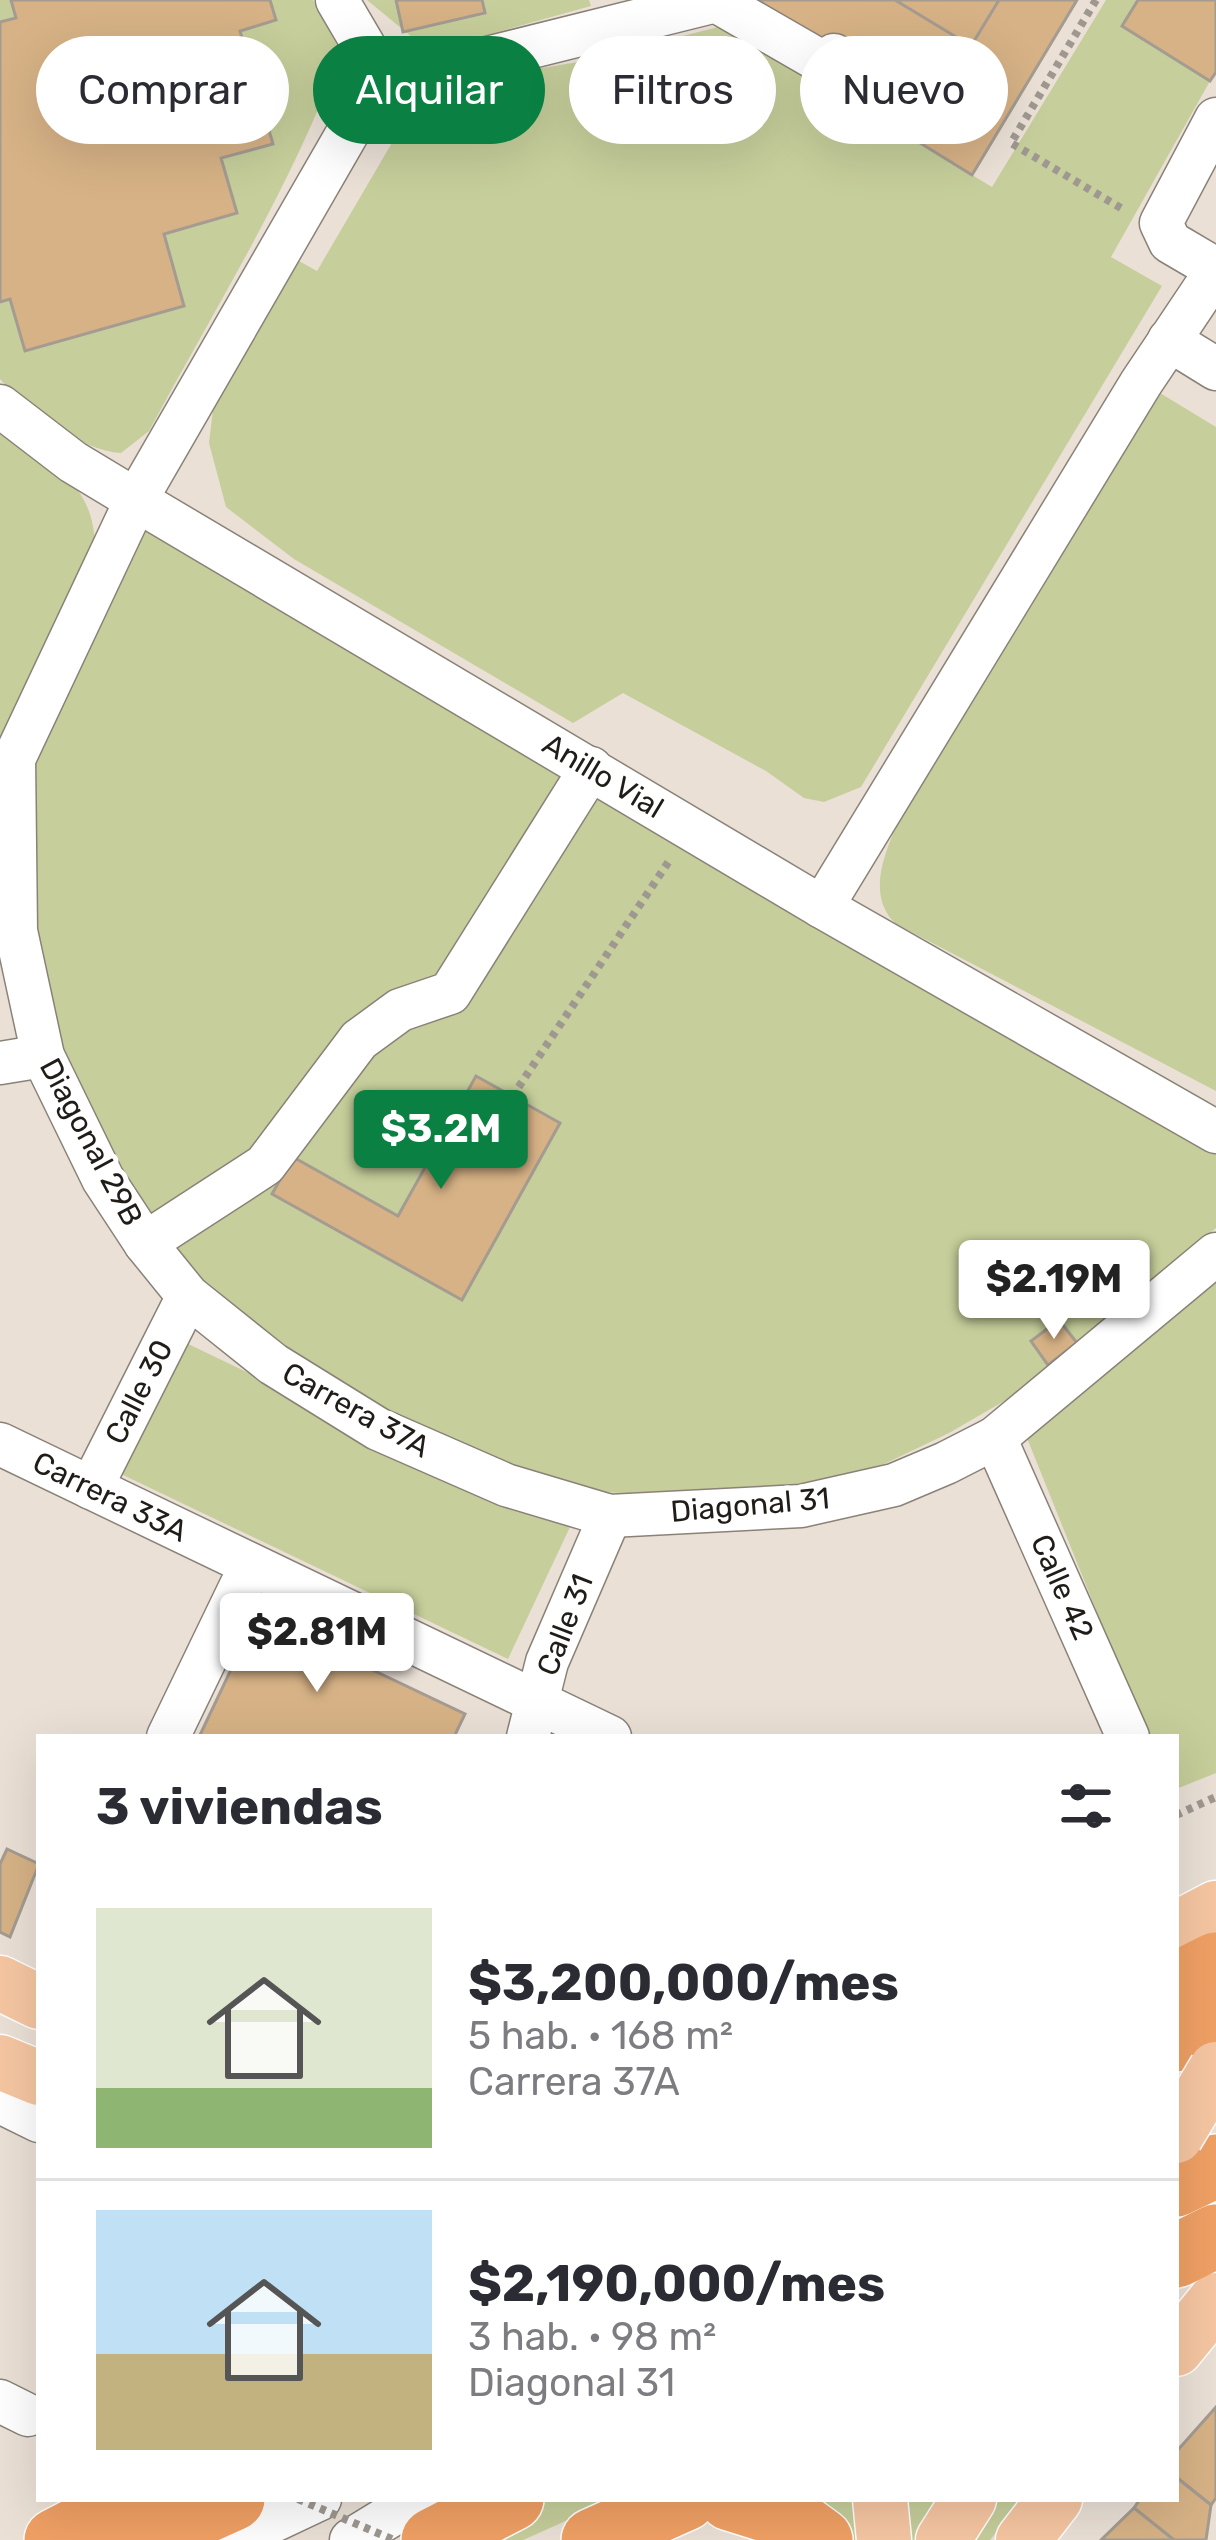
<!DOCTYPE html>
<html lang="es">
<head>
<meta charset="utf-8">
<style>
  body { margin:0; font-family:Rubik,sans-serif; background:#f2f2f3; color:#2b2b33; height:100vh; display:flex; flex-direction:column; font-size:45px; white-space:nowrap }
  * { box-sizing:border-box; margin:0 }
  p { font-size:39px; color:#7c7c81 }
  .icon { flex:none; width:66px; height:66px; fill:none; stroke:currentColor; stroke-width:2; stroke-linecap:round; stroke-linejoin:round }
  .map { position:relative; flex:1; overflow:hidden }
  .panel { position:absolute; left:36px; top:1734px; width:1143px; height:768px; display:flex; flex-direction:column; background:#fff; border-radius:0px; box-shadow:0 12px 48px #0002 }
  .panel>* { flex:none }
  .hud { position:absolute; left:36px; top:36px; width:1146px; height:108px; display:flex; gap:24px }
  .price { position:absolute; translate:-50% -102px; padding:0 27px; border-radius:12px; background:#fff; color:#222; font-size:39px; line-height:78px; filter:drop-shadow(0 3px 6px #0008) }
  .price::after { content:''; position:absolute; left:50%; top:72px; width:36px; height:27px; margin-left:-18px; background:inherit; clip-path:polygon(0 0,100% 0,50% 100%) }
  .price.selected { background:#0b8043; color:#fff }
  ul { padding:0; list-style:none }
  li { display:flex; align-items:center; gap:36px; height:300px; padding:0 60px }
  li+li { border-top:3px solid #e1e1e2 }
  li span { display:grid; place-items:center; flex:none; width:336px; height:240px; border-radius:0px; color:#555 }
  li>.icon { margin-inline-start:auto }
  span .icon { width:144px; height:144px; fill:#fffc; stroke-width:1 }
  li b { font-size:51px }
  h2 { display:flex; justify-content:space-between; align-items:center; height:144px; padding:0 60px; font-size:51px }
  .chip { padding:0 42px; border-radius:54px; background:#fff; box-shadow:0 12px 48px #0002; font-size:42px; line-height:108px }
  .chip.selected { background:#0b8043; color:#fff }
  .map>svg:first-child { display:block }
</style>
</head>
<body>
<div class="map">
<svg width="1216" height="2540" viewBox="0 0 1216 2540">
  <rect width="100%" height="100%" fill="#eae0d6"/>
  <g fill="#c6ce9b" fill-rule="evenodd">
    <path d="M 0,0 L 313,0 L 341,52 C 292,186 216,306 149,431 L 121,453 C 81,451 26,409 0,379 Z"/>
    <path d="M 367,0 L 589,0 L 591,6 L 429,51 Z"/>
    <path d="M 1106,0 L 1138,0 L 1123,27 L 1210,81 L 1111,257 L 1162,286 L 861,787 L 824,802 L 804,798 L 766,771 L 623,693 L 573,723 L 294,559 L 226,507 L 209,443 L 213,410 L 223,373 L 290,256 L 317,271 L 417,100 L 453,83 L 584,61 L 738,22 L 845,62 L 933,114 L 917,142 L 992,187 Z"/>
    <path d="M 1160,393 L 1216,427 L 1216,1091 L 896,924 C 864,894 887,848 902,813 Z"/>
    <path d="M 0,426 C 49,464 95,481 95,549 L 9,733 L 0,737 Z"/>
    <path d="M 139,526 L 1216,1155 L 1216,1228 L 1006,1400 L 949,1433 L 880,1466 L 769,1490 L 670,1496 L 603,1492 L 495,1465 L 309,1371 L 196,1280 L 124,1171 L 62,1049 L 36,924 L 33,741 ZM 476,1076 L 559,1123 L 462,1300 L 273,1194 L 292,1158 L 398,1216 Z"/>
    <path d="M 1216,1279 L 1216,1773 L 1176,1789 L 1176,1737 L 1147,1737 L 1027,1438 Z"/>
    <path d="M 184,1342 L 570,1527 L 508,1659 L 121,1474 Z"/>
    <path d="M 542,2499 L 615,2499 L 523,2540 L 465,2540 Z"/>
    <path d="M 807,2499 L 1023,2499 L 990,2540 L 841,2540 Z"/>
  </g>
  <g fill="#d7b286" stroke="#a49b91" stroke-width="3">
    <path d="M 11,0 L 270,0 L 276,20 L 240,31 L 273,144 L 221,158 L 237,213 L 164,234 L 184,306 L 25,351 L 10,299 L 0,302 L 0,22 L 16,18 Z"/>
    <path d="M 396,0 L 482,0 L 485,13 L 403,32 Z"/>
    <path d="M 743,0 L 1077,0 L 972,175 L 917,141 L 933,114 Z"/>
    <path d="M 895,0 L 999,0 L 971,46 Z"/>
    <path d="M 1138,0 L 1216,0 L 1216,72 L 1210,81 L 1122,26 Z"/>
    <path d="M 476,1076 L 560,1123 L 462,1300 L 272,1194 L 293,1157 L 398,1216 Z"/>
    <path d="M 1059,1320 L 1077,1343 L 1048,1365 L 1031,1341 Z"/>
    <path d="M 257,1615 L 465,1714 L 454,1737 L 199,1737 Z"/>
    <path d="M 7,1849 L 39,1864 L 10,1937 L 0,1932 L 0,1864 Z"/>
    <path d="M 1216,2407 L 1216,2498 L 1211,2505 L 1176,2477 L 1176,2452 Z"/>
    <path d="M 1176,2477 L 1211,2505 L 1206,2540 L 1174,2540 L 1134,2508 L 1140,2499 L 1176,2499 Z"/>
    <path d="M 1134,2508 L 1174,2540 L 1101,2540 Z"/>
  </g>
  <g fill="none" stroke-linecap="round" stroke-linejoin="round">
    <defs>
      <g id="minor">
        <path d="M 337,0 L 381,75 L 136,500 L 14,759 L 16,931 L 43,1056 L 103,1179 L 145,1243 L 188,1296 L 273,1364 L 378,1429 L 506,1485 L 610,1516 L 801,1506 L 894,1485 L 946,1463 L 995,1438 L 1216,1254"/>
        <path d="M 381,75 L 443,69 L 716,1 L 827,65 L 834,55"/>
        <path d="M 1216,119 L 1161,223 L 1170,242 L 1216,269"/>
        <path d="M 1169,340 L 1216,369"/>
        <path d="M 0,406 L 73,462 L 136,500 L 822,907 L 1216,1132"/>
        <path d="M 822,907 L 1141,383 L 1216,271"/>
        <path d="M 0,1063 L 43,1056"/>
        <path d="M 145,1243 L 265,1165 L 359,1040 L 400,1010 L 450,993 L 591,768"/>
        <path d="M 995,1438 L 1128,1737"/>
        <path d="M 0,1444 L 610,1737"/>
        <path d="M 91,1488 L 188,1296"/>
        <path d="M 168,1737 L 251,1565"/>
        <path d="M 528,1737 L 547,1662 L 610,1516"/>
        <path d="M 0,2102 L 39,2121"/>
        <path d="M 0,2401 L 28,2415"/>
        <path d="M 233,2540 L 320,2499"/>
        <path d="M 351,2540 L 418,2499"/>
      </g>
      <g id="major">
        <path d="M 1176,1929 L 1216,1908"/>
        <path d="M 0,1983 L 39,2002"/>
        <path d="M 0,2062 L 39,2078"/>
        <path d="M 1176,2349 L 1216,2300"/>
        <path d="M 880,2499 L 884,2540"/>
        <path d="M 943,2540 L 969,2499"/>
        <path d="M 1023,2540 L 1055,2499"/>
      </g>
      <g id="highway">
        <path d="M 1176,1984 L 1216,1964"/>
        <path d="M 1176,2040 L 1216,2020"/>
        <path d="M 1176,2185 L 1216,2166"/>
        <path d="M 1176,2256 L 1216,2236"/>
        <path d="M 730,2499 L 791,2518 L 821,2540"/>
        <path d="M 56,2540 L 136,2499"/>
        <path d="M 142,2540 L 233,2499"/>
        <path d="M 433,2540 L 512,2499"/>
        <path d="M 593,2540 L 685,2499"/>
      </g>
    </defs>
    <use href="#minor" stroke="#8a8278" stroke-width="45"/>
    <use href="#major" stroke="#fff" stroke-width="57"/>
    <use href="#highway" stroke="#fff" stroke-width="66"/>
    <g stroke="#9f9890" stroke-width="8" stroke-dasharray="6 6" stroke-linecap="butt">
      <path d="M 1096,0 L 1011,143 L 1126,211"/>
      <path d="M 512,1097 L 671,858"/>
      <path d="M 1176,1815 L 1216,1797"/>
    </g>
    <use href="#minor" stroke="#fff" stroke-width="42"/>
    <use href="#major" stroke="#f6c6a2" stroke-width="54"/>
    <use href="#highway" stroke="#f0a064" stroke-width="63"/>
    <defs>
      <path id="major-bridge" d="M 1176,2136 L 1216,2069"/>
    </defs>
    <use href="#major-bridge" stroke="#fff" stroke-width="57" stroke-linecap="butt"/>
    <path stroke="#9f9890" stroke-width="8" stroke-dasharray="6 6" stroke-linecap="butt" d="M 298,2499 L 394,2540"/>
    <use href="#major-bridge" stroke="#f6c6a2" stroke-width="54"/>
  </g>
  <g text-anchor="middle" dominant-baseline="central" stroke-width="10" stroke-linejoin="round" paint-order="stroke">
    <g font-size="30" fill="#201d19" stroke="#fff">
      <text transform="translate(603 776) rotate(31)">Anillo Vial</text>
      <text transform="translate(91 1142) rotate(62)">Diagonal 29B</text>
      <text transform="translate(139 1392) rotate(-63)">Calle 30</text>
      <text transform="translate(356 1410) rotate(29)">Carrera 37A</text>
      <text transform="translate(110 1497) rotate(26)">Carrera 33A</text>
      <text transform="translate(750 1505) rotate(-5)">Diagonal 31</text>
      <text transform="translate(1062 1587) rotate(66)">Calle 42</text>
      <text transform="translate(565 1625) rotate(-69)">Calle 31</text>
    </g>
  </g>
</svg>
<b class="price selected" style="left:441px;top:1192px">$3.2M</b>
<b class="price" style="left:1054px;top:1342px">$2.19M</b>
<b class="price" style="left:317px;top:1695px">$2.81M</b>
<div class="hud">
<a class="chip">Comprar</a>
<a class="chip selected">Alquilar</a>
<a class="chip">Filtros</a>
<a class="chip">Nuevo</a>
</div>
<section class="panel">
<h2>3 viviendas<svg class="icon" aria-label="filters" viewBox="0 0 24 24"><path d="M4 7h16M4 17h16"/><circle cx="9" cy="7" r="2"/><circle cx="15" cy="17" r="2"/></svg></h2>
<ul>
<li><span style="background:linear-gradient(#dfe7d0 75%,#8fb573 0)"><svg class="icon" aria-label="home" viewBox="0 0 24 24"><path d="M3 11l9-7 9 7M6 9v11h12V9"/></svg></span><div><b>$3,200,000/mes</b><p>5 hab. · 168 m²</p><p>Carrera 37A</p></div></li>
<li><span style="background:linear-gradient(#bfe0f5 60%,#c2b280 0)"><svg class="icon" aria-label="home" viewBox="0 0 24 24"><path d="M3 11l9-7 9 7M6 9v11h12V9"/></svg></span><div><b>$2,190,000/mes</b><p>3 hab. · 98 m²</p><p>Diagonal 31</p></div></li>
</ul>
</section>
</div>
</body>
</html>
